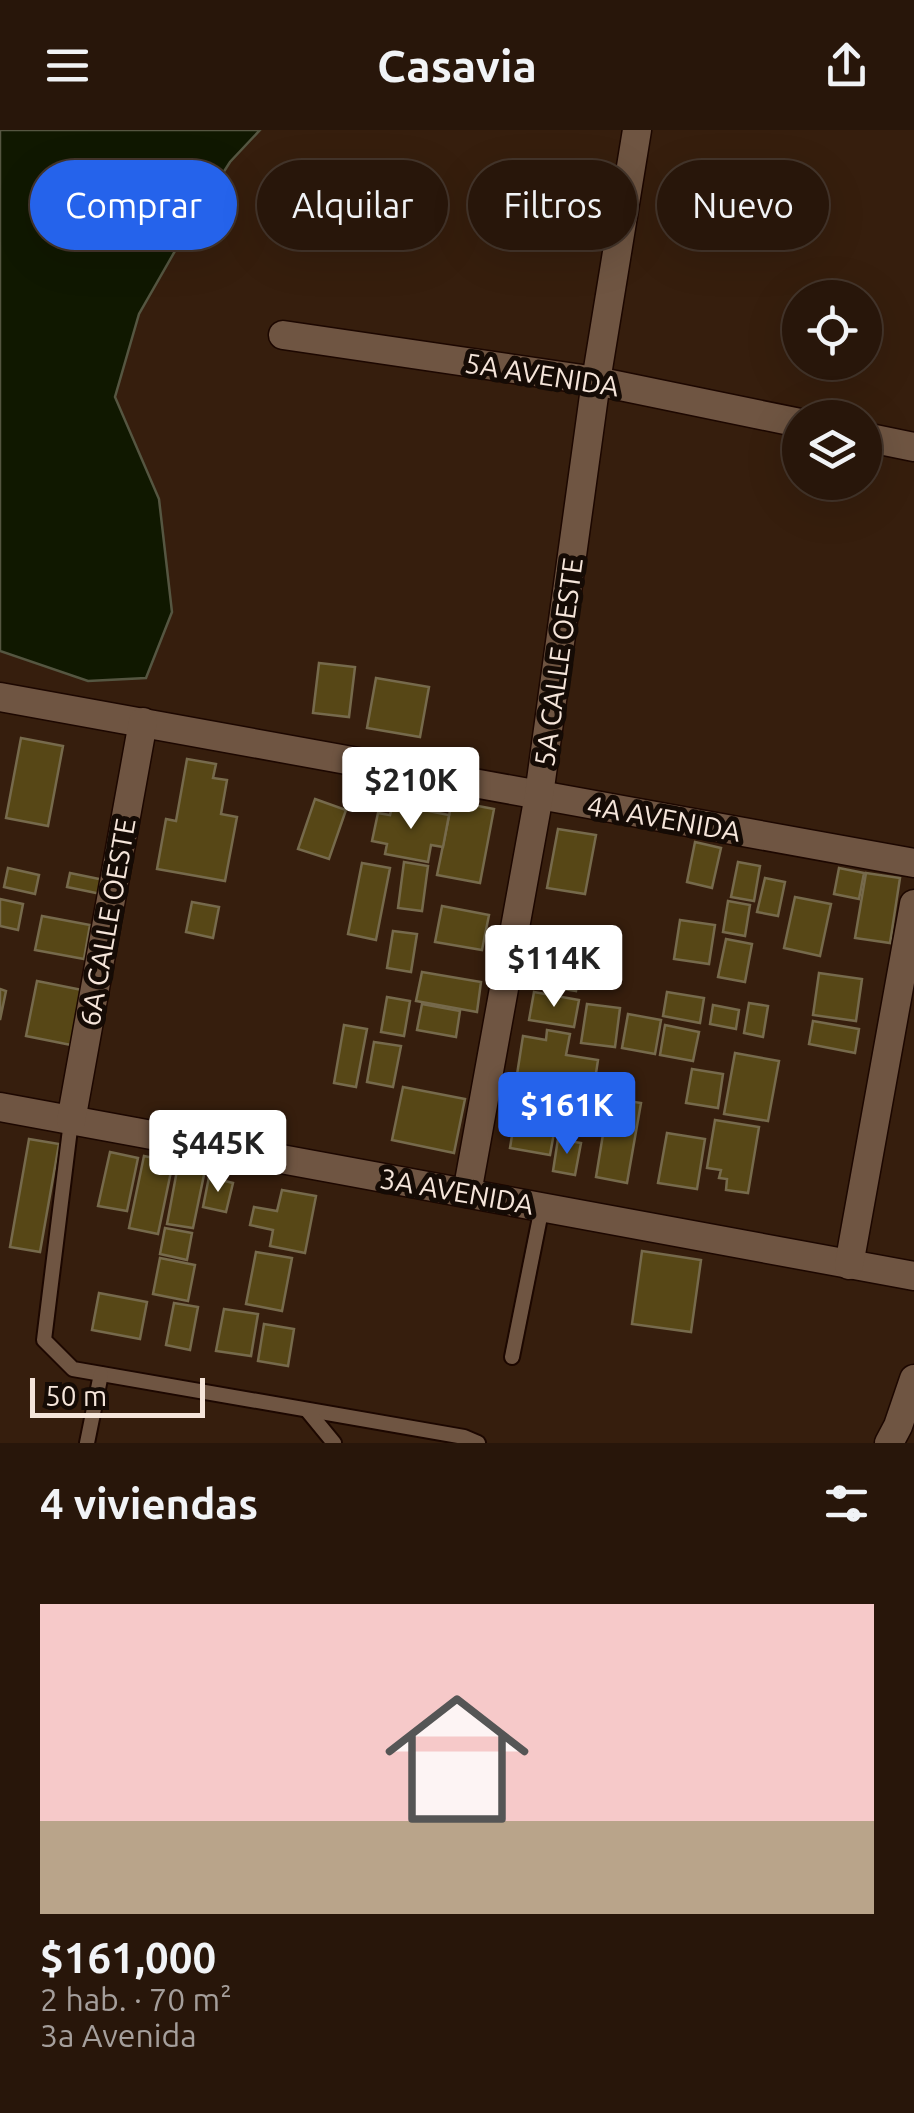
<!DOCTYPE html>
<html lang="es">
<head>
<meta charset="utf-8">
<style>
  body { margin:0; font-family:Ubuntu,sans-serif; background:#301f13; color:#f1f3f6; height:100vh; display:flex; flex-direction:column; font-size:38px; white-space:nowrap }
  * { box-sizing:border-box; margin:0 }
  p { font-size:32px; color:#a59f9c }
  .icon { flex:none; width:55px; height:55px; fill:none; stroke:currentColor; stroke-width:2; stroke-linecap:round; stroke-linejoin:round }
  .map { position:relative; height:1313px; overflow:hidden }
  .drawer { display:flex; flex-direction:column; background:#28160a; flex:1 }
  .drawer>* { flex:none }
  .top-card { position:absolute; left:30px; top:30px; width:855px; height:90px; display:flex; gap:20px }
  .controls { position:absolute; left:782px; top:150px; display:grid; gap:20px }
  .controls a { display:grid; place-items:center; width:100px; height:100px; border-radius:50%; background:#28160a; box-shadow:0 10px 40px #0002,0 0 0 2px #44352b; font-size:50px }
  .scale { position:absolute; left:30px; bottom:25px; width:175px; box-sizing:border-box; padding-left:10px; border:5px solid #f5e5da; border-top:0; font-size:28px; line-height:35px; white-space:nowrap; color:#f5e5da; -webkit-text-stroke:8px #150b05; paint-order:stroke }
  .price { position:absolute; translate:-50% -85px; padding:0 22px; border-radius:10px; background:#fff; color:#222; font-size:32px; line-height:65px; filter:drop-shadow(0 2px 5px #0008) }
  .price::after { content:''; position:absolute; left:50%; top:60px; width:30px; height:22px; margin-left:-15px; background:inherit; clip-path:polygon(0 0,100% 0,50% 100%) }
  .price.selected { background:#2563eb; color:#fff }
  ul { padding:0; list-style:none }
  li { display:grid; align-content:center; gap:20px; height:530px; padding:0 40px }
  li+li { border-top:2px solid #44352b }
  li span { display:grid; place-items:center; height:310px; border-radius:0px; color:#555 }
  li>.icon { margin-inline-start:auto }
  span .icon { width:180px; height:180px; fill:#fffc; stroke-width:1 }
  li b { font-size:42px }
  h2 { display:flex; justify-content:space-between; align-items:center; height:120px; padding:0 40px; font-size:42px }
  .chip { padding:0 35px; border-radius:45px; background:#28160a; box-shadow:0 10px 40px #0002,0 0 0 2px #44352b; font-size:35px; line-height:90px }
  .chip.selected { background:#2563eb; color:#fff }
  header { display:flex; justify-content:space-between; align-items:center; height:130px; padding:0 40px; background:#28160a; font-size:45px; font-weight:600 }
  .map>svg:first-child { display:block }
</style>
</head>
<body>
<header><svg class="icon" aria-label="menu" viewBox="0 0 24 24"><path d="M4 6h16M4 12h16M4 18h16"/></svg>Casavia<svg class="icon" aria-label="share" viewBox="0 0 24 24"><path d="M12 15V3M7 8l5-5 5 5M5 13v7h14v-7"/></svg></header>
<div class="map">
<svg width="914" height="1313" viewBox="0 0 914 1313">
  <rect width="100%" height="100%" fill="#361e0d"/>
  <path fill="#101800" stroke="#555641" stroke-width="2.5" d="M 0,0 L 260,0 L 230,32 L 191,93 L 139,184 L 115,267 L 159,369 L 172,482 L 146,548 L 88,551 L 0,521 Z"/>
  <g fill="#574716" stroke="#766a4c" stroke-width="2.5">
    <path d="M 319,533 L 355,537 L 349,587 L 313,583 Z"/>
    <path d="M 376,548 L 429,557 L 420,607 L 367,598 Z"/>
    <path d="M 21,608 L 63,616 L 48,696 L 6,688 Z"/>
    <path d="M 187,629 L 216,634 L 213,648 L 227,650 L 221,684 L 237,687 L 225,751 L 157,739 L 166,689 L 176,691 Z"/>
    <path d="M 315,669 L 346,680 L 329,729 L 298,719 Z"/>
    <path d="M 452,671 L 494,679 L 480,753 L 437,745 Z"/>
    <path d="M 393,674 L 449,685 L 443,717 L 431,715 L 428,732 L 385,724 L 387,714 L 372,711 L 378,683 L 390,685 Z"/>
    <path d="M 558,699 L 596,705 L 585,764 L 547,758 Z"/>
    <path d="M 695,712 L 721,718 L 712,758 L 687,752 Z"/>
    <path d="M 404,732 L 428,736 L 422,781 L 398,778 Z"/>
    <path d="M 738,732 L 760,736 L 754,771 L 731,767 Z"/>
    <path d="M 362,733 L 390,738 L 376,810 L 348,804 Z"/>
    <path d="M 8,738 L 39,745 L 35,764 L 4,757 Z"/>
    <path d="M 839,738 L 864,743 L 859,769 L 834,764 Z"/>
    <path d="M 70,743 L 104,750 L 101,764 L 67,757 Z"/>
    <path d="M 866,743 L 900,748 L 890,813 L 855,808 Z"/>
    <path d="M 765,748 L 785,752 L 778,786 L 757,782 Z"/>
    <path d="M 795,767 L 831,774 L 820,826 L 784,818 Z"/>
    <path d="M 0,769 L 23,774 L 18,800 L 0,796 Z"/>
    <path d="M 728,771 L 750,775 L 745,806 L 723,802 Z"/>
    <path d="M 192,772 L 219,777 L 213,808 L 186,802 Z"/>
    <path d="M 442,776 L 489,785 L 482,820 L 435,812 Z"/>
    <path d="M 42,786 L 90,795 L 84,829 L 35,820 Z"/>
    <path d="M 680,790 L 715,795 L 709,834 L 674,829 Z"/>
    <path d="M 393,801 L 417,804 L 411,842 L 387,838 Z"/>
    <path d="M 726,809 L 752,814 L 745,852 L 718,847 Z"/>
    <path d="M 541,820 L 582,827 L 576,861 L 535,854 Z"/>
    <path d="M 422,842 L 481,852 L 477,882 L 416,871 Z"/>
    <path d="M 819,843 L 862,849 L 856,891 L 813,885 Z"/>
    <path d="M 37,851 L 82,860 L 71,915 L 26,906 Z"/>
    <path d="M 0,859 L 6,861 L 0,890 Z"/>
    <path d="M 534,862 L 579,870 L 574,897 L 529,890 Z"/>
    <path d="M 667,862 L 704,868 L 700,893 L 663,886 Z"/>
    <path d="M 387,867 L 410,871 L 404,906 L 381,902 Z"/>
    <path d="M 749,873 L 768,876 L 763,907 L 744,903 Z"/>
    <path d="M 422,874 L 460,881 L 456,907 L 417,900 Z"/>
    <path d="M 587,874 L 620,878 L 615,917 L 581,913 Z"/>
    <path d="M 713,875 L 739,880 L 736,899 L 710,894 Z"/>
    <path d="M 628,884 L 661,890 L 655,924 L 622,918 Z"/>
    <path d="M 813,891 L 859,899 L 855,923 L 809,914 Z"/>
    <path d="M 344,895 L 367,899 L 356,957 L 334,953 Z"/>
    <path d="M 665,895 L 699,902 L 693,931 L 660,925 Z"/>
    <path d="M 547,900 L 570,904 L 566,925 L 598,930 L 593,963 L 516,951 L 523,906 L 546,910 Z"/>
    <path d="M 374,912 L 401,916 L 393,957 L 367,952 Z"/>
    <path d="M 735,923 L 779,931 L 768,991 L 724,984 Z"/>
    <path d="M 692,939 L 723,944 L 718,978 L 686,973 Z"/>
    <path d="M 403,957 L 465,969 L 454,1023 L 392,1010 Z"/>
    <path d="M 518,968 L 559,975 L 550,1025 L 510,1018 Z"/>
    <path d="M 609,968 L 641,973 L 627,1053 L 596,1047 Z"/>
    <path d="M 715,990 L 759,997 L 748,1063 L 726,1060 L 727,1049 L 719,1048 L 721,1040 L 707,1038 Z"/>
    <path d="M 667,1003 L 705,1009 L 697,1059 L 658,1053 Z"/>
    <path d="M 29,1009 L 59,1014 L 40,1122 L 10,1117 Z"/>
    <path d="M 558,1009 L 581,1013 L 575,1045 L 553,1041 Z"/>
    <path d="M 110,1022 L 138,1028 L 127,1081 L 98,1076 Z"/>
    <path d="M 144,1026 L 173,1032 L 158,1104 L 129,1098 Z"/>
    <path d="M 178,1035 L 205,1040 L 193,1098 L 167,1094 Z"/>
    <path d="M 209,1047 L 233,1053 L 226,1082 L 203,1077 Z"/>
    <path d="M 282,1060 L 316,1066 L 305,1123 L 270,1116 L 273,1100 L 250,1095 L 254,1077 L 277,1081 Z"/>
    <path d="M 165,1098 L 192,1103 L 187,1130 L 160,1124 Z"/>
    <path d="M 642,1121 L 701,1130 L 691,1202 L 632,1194 Z"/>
    <path d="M 256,1122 L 292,1128 L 282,1181 L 246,1174 Z"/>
    <path d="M 160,1128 L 195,1135 L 188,1171 L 153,1164 Z"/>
    <path d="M 99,1163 L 147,1172 L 140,1209 L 92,1200 Z"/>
    <path d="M 174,1173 L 198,1177 L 190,1220 L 166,1215 Z"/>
    <path d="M 224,1179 L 258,1184 L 251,1226 L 216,1221 Z"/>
    <path d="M 264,1194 L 294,1199 L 288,1236 L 258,1231 Z"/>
  </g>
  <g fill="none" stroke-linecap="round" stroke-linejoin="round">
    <defs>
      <g id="lane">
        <path d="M 71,991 L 44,1210 L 73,1239 L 464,1307 L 478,1313"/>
        <path d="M 512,1227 L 542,1077"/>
        <path d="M 307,1280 L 334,1313"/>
        <path d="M 87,1313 L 101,1244"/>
      </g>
      <g id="street">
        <path d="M 283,205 L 596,251 L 800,293"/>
        <path d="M 865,307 L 914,317"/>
        <path d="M 0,567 L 914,733"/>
        <path d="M 0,977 L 914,1146"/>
        <path d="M 71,991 L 143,592"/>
        <path d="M 467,1063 L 539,665 L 596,251 L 637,0"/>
        <path d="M 849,1135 L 914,774"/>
        <path d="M 889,1313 L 898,1296 L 914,1249"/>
      </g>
    </defs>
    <use href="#lane" stroke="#1c0700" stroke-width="18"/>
    <use href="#street" stroke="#1c0700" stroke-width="31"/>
    <use href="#lane" stroke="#6f5542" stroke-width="14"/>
    <use href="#street" stroke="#6f5542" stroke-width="28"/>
  </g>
  <g text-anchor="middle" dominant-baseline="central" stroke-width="10" stroke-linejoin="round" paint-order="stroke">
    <g font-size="28" fill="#f5e5da" stroke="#150b05">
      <text transform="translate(542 244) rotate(9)">5A AVENIDA</text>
      <text transform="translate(558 532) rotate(-82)">5A CALLE OESTE</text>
      <text transform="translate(664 688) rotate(10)">4A AVENIDA</text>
      <text transform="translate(107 792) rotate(-80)">6A CALLE OESTE</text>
      <text transform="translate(457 1061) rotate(10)">3A AVENIDA</text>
    </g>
  </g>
</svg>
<div class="controls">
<a><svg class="icon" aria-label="locate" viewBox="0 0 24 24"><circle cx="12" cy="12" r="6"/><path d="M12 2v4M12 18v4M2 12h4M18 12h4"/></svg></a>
<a><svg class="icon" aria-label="layers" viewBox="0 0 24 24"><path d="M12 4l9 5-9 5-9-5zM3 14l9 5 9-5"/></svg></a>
</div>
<div class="scale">50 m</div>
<b class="price" style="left:411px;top:702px">$210K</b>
<b class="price" style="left:554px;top:880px">$114K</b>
<b class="price selected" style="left:567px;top:1027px">$161K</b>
<b class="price" style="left:218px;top:1065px">$445K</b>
<div class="top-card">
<a class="chip selected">Comprar</a>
<a class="chip">Alquilar</a>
<a class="chip">Filtros</a>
<a class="chip">Nuevo</a>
</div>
</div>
<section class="drawer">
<h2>4 viviendas<svg class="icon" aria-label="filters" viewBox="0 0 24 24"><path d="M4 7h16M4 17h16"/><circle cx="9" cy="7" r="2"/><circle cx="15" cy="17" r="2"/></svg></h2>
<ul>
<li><span style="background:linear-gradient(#f6c9c9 70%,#b9a48a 0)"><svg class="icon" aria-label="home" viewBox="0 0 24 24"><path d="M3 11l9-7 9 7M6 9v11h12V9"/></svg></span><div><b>$161,000</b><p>2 hab. · 70 m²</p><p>3a Avenida</p></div></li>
</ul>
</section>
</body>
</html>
